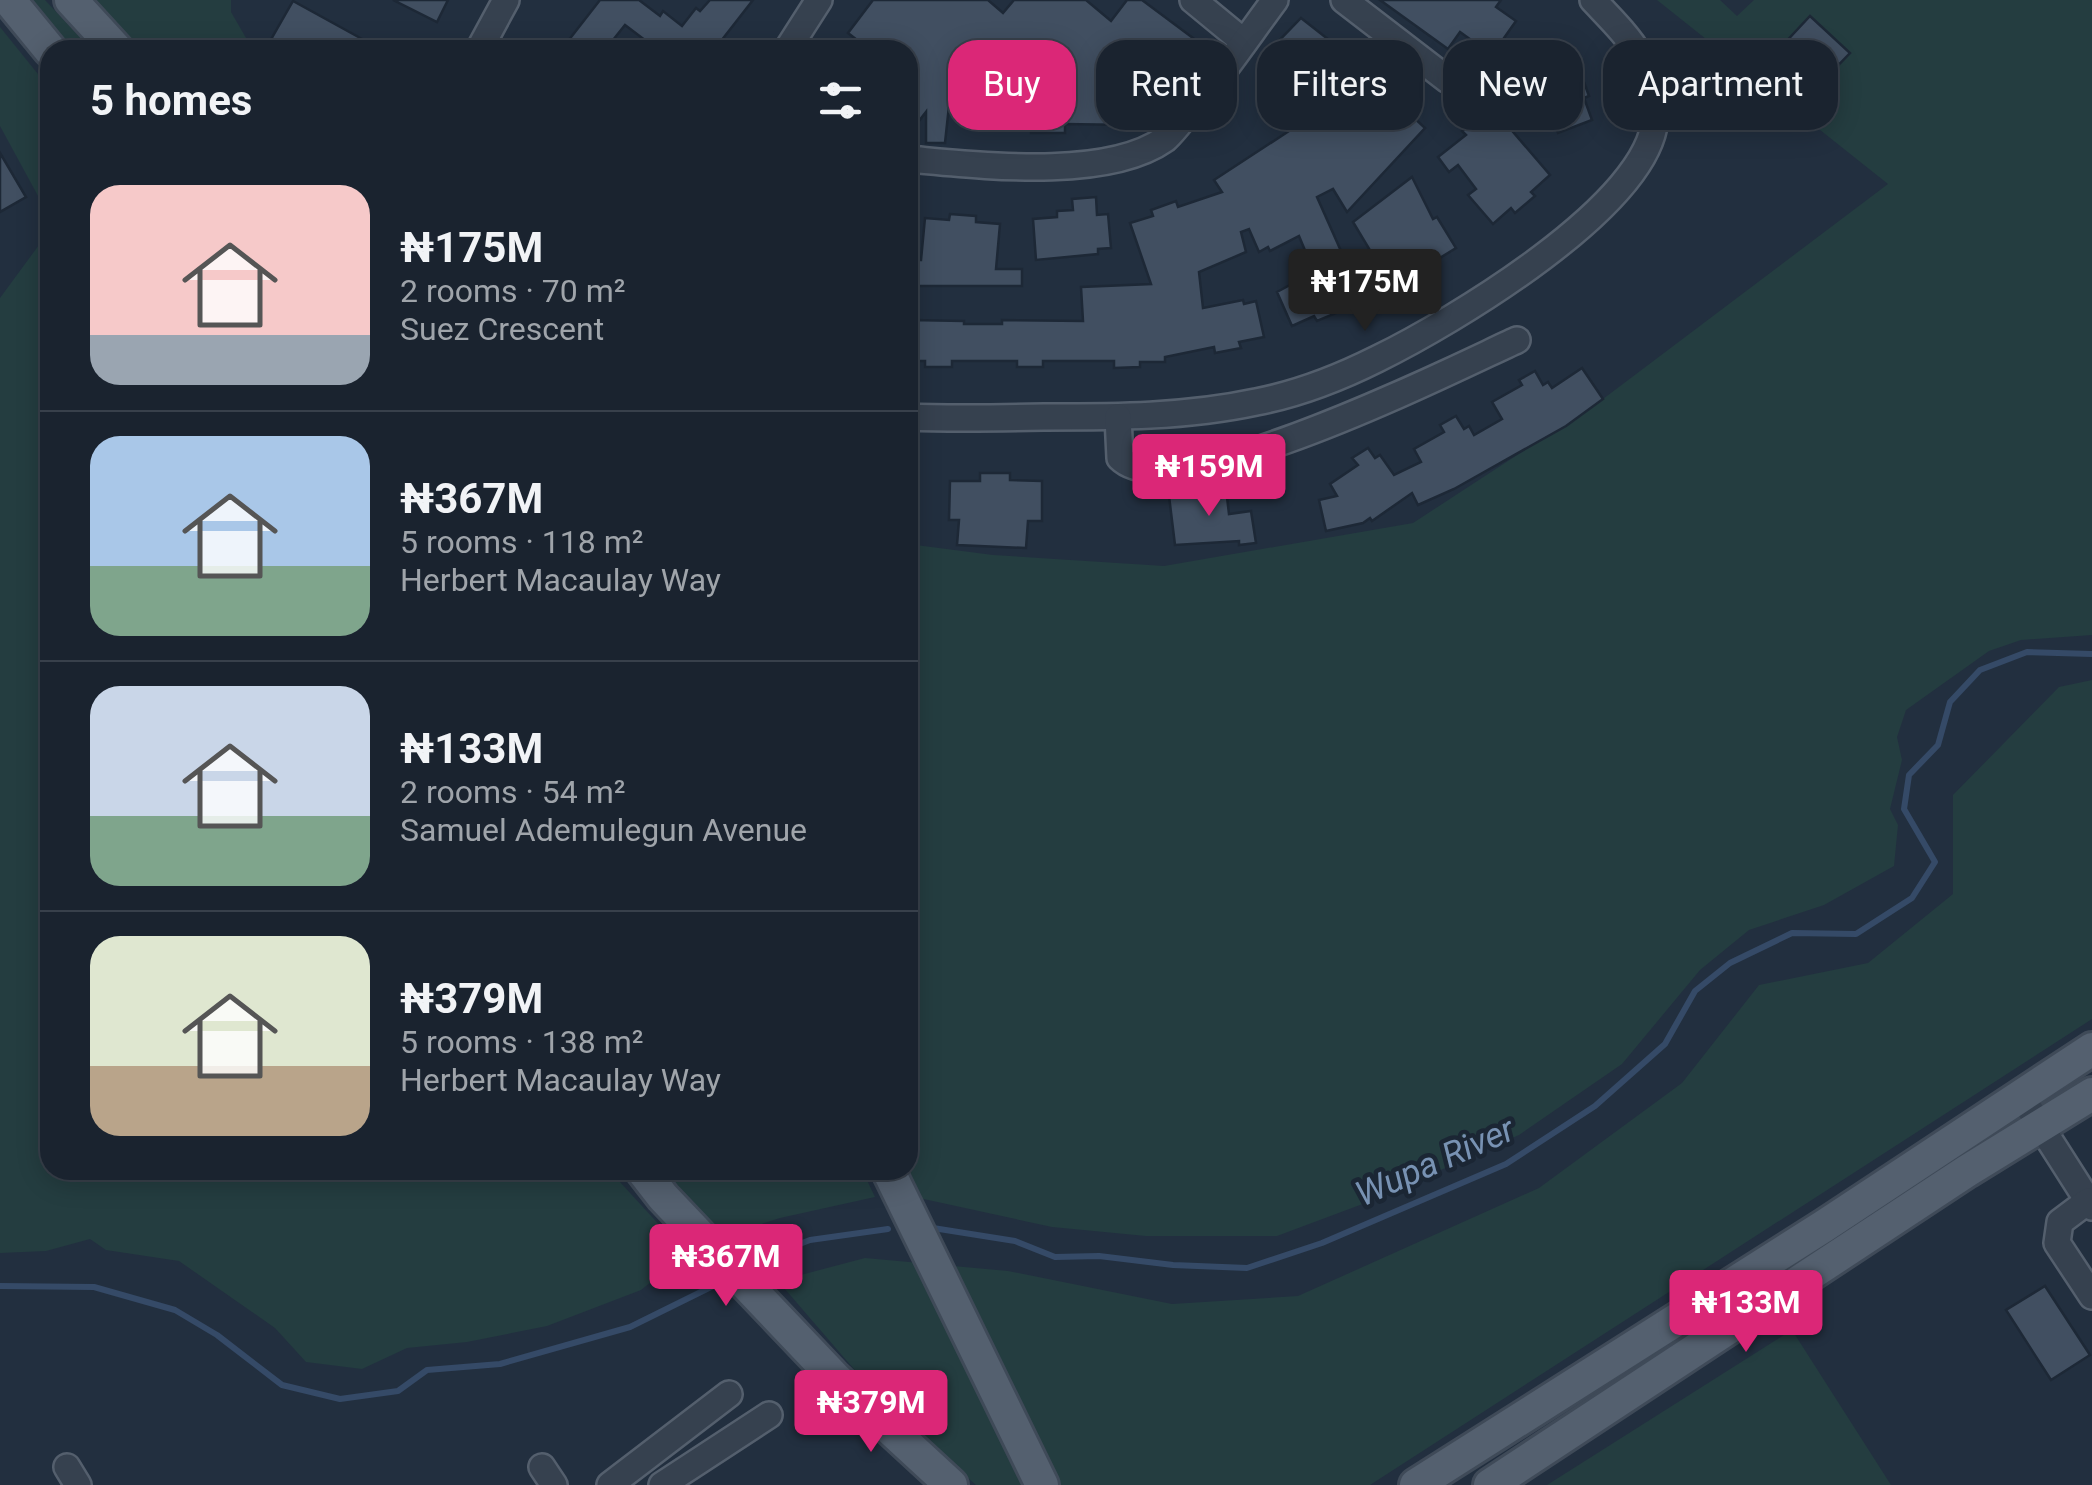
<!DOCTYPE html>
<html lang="en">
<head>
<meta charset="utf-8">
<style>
  body { margin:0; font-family:Roboto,sans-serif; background:#232b37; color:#f1f3f6; height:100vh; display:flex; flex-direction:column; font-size:38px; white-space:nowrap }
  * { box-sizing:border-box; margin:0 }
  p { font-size:32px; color:#9fa4aa }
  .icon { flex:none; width:55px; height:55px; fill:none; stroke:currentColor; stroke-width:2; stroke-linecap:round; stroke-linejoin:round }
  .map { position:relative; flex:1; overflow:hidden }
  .details { position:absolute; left:40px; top:40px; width:878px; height:1140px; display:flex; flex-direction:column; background:#1a232f; border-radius:30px; box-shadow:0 5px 25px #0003,0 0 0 2px #38404b }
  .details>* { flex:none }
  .hud { position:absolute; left:948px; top:40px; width:950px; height:90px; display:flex; gap:20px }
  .price { position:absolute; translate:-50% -85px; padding:0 22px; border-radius:10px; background:#db2777; color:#fff; font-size:32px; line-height:65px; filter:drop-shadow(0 2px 5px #0008) }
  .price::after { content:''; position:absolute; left:50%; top:60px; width:30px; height:22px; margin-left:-15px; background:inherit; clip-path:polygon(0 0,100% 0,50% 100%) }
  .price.on { background:#222; color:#fff }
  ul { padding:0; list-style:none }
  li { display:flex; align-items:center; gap:30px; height:250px; padding:0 50px }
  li+li { border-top:2px solid #38404b }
  li span { display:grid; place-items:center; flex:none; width:280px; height:200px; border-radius:30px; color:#555 }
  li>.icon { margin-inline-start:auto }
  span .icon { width:120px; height:120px; fill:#fffc; stroke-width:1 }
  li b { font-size:42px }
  h2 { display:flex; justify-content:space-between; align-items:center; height:120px; padding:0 50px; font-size:42px }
  .pill { padding:0 35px; border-radius:30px; background:#1a232f; box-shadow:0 5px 25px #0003,0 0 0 2px #38404b; font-size:35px; line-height:90px }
  .pill.on { background:#db2777; color:#fff }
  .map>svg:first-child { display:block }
</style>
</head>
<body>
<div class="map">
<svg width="2092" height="1485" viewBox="0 0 2092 1485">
  <rect width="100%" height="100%" fill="#222f3f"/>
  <g fill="#243d40">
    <path d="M 21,0 L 45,0 L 92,50 L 64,50 Z"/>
    <path d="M 95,0 L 231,0 L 231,12 L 253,50 L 142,50 Z"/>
    <path d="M 1657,0 L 1720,0 L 1737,16 L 1754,0 L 2092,0 L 2092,635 L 2021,640 L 1989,651 L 1906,710 L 1897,737 L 1902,760 L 1890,809 L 1898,825 L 1894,866 L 1824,905 L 1749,930 L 1700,970 L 1622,1064 L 1519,1135 L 1376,1199 L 1277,1236 L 1146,1236 L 1052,1227 L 919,1198 L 907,1170 L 908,544 L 993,555 L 1164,566 L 1413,523 L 1603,399 L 1888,184 Z"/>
    <path d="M 0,27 L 50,89 L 50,218 L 0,126 Z"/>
    <path d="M 50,230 L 50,1170 L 609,1170 L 686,1254 L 641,1290 L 547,1326 L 467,1342 L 407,1348 L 362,1369 L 306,1362 L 275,1328 L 179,1261 L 106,1250 L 90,1239 L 46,1251 L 0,1253 L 0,298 Z"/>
    <path d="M 2092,680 L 2092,1019 L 1370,1485 L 976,1485 L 884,1404 L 778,1281 L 865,1258 L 1008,1271 L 1172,1304 L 1298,1296 L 1539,1188 L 1682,1083 L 1759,985 L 1868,963 L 1953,894 L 1953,795 L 2059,687 Z"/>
    <path d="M 665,1170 L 862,1170 L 875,1197 L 780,1218 L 721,1237 Z"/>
    <path d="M 1792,1330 L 1891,1485 L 1547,1485 Z"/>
  </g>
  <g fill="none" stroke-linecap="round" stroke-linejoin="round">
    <g stroke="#354a67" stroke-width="6">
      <path d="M 933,1228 L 1015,1241 L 1055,1257 L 1099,1256 L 1173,1265 L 1247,1268 L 1322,1243 L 1506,1164 L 1595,1106 L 1665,1044 L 1695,991 L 1730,963 L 1792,933 L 1856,934 L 1912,898 L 1935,862 L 1904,809 L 1909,775 L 1938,745 L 1950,702 L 1980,670 L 2027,652 L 2092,654"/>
      <path d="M 748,1264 L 810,1240 L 888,1229"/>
      <path d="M 0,1286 L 94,1287 L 175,1310 L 217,1335 L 282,1385 L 340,1399 L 398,1391 L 427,1370 L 500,1364 L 630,1327 L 715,1285"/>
    </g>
  </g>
  <g fill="#414f61" stroke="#1d2836" stroke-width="2.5">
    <path d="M 393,0 L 448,0 L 437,22 Z"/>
    <path d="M 600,0 L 639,0 L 660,16 L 663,11 L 682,26 L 696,8 L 700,11 L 710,0 L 753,0 L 714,50 L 658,50 L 625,25 L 605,50 L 561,50 Z"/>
    <path d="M 873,0 L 988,0 L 1003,13 L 1014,0 L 1086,0 L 1111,21 L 1127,0 L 1142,0 L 1205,47 L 1177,83 L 1186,90 L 1176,103 L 1161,91 L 1144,118 L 1130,125 L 1065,124 L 1065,133 L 1031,133 L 1030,106 L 998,103 L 949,106 L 945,143 L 926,143 L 926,112 L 908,135 L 908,50 L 870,50 L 848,33 Z"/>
    <path d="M 1380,0 L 1501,0 L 1496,7 L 1516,21 L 1492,55 L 1460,32 L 1448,49 Z"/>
    <path d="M 293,1 L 382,50 L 265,50 Z"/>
    <path d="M 1810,16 L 1850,53 L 1822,82 L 1782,46 Z"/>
    <path d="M 1301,18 L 1352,58 L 1379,85 L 1384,80 L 1413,111 L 1410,114 L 1425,128 L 1347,212 L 1333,189 L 1317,197 L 1361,296 L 1338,306 L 1341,311 L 1317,321 L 1314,316 L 1292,326 L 1277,292 L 1314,272 L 1299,236 L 1270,251 L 1268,247 L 1259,252 L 1249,229 L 1241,232 L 1246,252 L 1199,272 L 1203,308 L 1243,300 L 1244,304 L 1256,301 L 1264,337 L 1239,342 L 1241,348 L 1215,353 L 1214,347 L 1165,357 L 1165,362 L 1140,362 L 1140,367 L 1114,368 L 1114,361 L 1043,361 L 1043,367 L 1017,367 L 1017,361 L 952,361 L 952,367 L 925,367 L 925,361 L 908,361 L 908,324 L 911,320 L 964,321 L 964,324 L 1002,324 L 1002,320 L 1083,321 L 1081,287 L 1151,284 L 1130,223 L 1153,216 L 1151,210 L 1176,201 L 1178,207 L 1222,192 L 1214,180 L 1292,129 L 1273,107 L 1286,96 L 1260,69 L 1279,53 L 1273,47 Z"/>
    <path d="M 1566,50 L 1575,73 L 1580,71 L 1589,96 L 1584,98 L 1592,120 L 1558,133 L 1532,63 Z"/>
    <path d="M 1502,69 L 1523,92 L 1508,105 L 1487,83 Z"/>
    <path d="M 1495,105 L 1511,124 L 1508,126 L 1550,175 L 1531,192 L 1535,196 L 1515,213 L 1511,208 L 1493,224 L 1468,195 L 1476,189 L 1458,165 L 1449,172 L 1438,157 L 1466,135 L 1462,131 Z"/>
    <path d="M 0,153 L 26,197 L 0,212 Z"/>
    <path d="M 1412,177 L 1433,219 L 1437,217 L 1456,248 L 1435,261 L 1438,266 L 1416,279 L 1412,274 L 1392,287 L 1353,222 Z"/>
    <path d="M 1096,197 L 1097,215 L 1108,214 L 1111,248 L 1098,249 L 1098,254 L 1036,260 L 1033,219 L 1057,217 L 1057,211 L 1073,210 L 1072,199 Z"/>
    <path d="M 950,214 L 976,216 L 976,222 L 1000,224 L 996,269 L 1022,269 L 1022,286 L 912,286 L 911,260 L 921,260 L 925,218 L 949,220 Z"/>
    <path d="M 1582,368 L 1603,399 L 1566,426 L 1454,489 L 1418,505 L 1412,493 L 1372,521 L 1370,518 L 1363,523 L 1326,531 L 1319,500 L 1337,496 L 1330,484 L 1358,465 L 1352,458 L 1368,448 L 1375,458 L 1380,455 L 1394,475 L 1421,462 L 1414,449 L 1444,432 L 1440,425 L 1456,416 L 1464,429 L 1469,426 L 1474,435 L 1502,419 L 1492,402 L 1522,385 L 1519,380 L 1535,371 L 1543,385 L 1548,382 L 1552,388 Z"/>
    <path d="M 980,473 L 1010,473 L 1010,480 L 1042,481 L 1042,521 L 1028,521 L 1026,548 L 957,545 L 959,520 L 949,520 L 950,481 L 980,481 Z"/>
    <path d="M 1218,482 L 1220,498 L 1227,497 L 1229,514 L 1251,511 L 1256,543 L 1239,545 L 1239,541 L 1175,545 L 1169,496 L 1200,492 L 1199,484 Z"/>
    <path d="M 2045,1286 L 2090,1355 L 2051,1380 L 2006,1310 Z"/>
  </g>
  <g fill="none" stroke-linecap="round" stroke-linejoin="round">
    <defs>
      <g id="minor">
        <path d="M 1193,0 L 1244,42"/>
        <path d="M 1344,0 L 1448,80"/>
        <path d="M 479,50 L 506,0"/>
        <path d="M 787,50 L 819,0"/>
        <path d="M 908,159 C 977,165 1106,181 1165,139 C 1172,133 1179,123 1186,116 C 1219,80 1246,39 1275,0"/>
        <path d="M 908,417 C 953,419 999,418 1044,417 C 1115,417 1186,417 1256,402 C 1298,394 1339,378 1377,359 C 1449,324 1654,203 1655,116 C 1656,62 1627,36 1593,0"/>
        <path d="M 1118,417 L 1120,458 C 1173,511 1453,369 1517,340"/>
        <path d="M 2020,1094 L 2092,1207"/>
        <path d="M 2088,1201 L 2060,1222 L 2057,1243 L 2092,1296"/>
        <path d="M 67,1467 L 78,1485"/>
        <path d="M 542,1467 L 554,1485"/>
        <path d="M 610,1485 L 729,1394"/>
        <path d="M 662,1485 L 769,1415"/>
      </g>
      <g id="major">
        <path d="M 9,0 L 50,50"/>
        <path d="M 71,0 L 117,50"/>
        <path d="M 642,1170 L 663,1197 L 835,1378 L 951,1485"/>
        <path d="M 888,1170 L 1042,1485"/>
        <path d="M 1416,1485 L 1824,1226 L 2092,1049"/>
        <path d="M 1490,1485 L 1967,1171 L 2092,1094"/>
      </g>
    </defs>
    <use href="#minor" stroke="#545f6d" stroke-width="30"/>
    <use href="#major" stroke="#3f4a58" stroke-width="38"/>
    <use href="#minor" stroke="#36414f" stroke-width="25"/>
    <use href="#major" stroke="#54606f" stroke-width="32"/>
  </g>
  <g text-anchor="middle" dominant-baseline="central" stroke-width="9" stroke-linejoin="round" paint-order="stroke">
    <g font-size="35" font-style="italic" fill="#7892b3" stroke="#1b2634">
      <text transform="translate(1435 1162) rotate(-24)">Wupa River</text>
    </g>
  </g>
</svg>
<b class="price on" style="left:1365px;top:334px">₦175M</b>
<b class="price" style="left:1209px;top:519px">₦159M</b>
<b class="price" style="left:726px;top:1309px">₦367M</b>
<b class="price" style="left:1746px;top:1355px">₦133M</b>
<b class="price" style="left:871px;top:1455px">₦379M</b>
<div class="hud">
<a class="pill on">Buy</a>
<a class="pill">Rent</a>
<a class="pill">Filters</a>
<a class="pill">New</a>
<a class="pill">Apartment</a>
</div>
<section class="details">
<h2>5 homes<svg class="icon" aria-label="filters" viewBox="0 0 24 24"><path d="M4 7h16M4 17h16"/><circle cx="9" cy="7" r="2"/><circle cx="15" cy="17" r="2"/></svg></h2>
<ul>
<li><span style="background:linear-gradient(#f6c9c9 75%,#9aa5b1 0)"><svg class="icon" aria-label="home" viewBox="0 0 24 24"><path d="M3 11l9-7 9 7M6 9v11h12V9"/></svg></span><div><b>₦175M</b><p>2 rooms · 70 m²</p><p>Suez Crescent</p></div></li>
<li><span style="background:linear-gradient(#a9c7e8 65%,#7fa58c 0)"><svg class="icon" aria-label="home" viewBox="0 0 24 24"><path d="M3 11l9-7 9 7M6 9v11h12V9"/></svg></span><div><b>₦367M</b><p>5 rooms · 118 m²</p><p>Herbert Macaulay Way</p></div></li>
<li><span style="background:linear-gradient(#c9d6e8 65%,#7fa58c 0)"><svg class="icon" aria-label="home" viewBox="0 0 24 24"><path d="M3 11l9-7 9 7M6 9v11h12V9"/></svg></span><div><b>₦133M</b><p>2 rooms · 54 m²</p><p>Samuel Ademulegun Avenue</p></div></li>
<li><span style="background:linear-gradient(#dfe7d0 65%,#b9a48a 0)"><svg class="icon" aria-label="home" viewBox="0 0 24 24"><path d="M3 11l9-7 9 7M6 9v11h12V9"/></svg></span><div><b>₦379M</b><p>5 rooms · 138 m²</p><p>Herbert Macaulay Way</p></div></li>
</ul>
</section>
</div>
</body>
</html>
